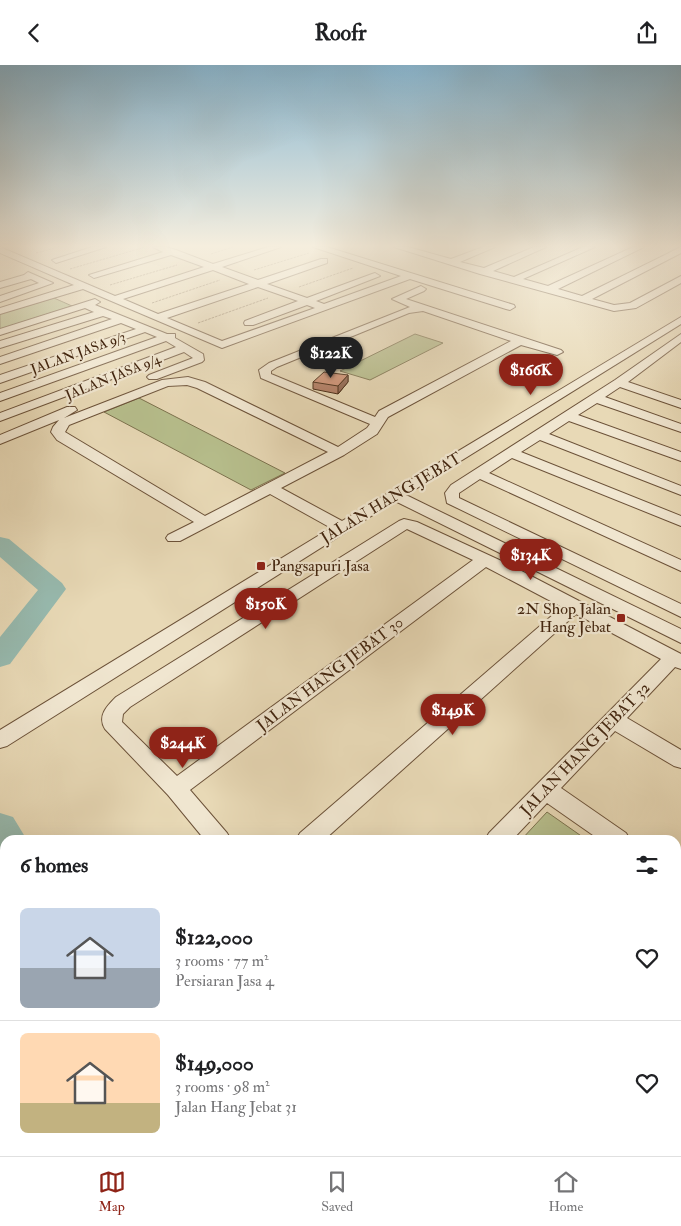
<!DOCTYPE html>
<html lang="en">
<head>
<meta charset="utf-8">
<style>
  body { margin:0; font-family:"IM FELL Double Pica",serif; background:#f6f6f6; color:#202124; height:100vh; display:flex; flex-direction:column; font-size:19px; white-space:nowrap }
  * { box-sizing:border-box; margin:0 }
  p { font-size:16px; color:#757577 }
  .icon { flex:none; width:28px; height:28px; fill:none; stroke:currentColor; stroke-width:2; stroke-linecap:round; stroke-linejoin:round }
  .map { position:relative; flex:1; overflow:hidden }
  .details { position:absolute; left:0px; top:770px; width:681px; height:321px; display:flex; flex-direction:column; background:#fff; border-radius:15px 15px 0 0; box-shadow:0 5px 20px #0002 }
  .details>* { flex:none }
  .price { position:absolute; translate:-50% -42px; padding:0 11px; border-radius:18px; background:#8f2418; color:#fff; font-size:16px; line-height:32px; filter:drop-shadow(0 1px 2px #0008) }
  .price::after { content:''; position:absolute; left:50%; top:30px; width:15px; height:11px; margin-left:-8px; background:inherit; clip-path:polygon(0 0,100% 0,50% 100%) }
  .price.active { background:#222; color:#fff }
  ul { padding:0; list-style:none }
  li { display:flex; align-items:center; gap:15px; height:125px; padding:0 20px }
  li+li { border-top:1px solid #e0e0e0 }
  li span { display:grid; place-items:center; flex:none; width:140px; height:100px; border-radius:8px; color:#555 }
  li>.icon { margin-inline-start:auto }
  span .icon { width:60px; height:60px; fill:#fffc; stroke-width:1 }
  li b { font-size:21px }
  h2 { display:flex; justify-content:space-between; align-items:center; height:60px; padding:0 20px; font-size:21px }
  header { display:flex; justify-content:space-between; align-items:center; height:65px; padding:0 20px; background:#fff; font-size:22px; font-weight:700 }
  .dock { display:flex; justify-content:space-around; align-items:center; height:70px; border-top:1px solid #e0e0e0; background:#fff; font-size:14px; color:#757577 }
  .dock a { display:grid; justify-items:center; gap:2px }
  .dock .active { color:#8f2418 }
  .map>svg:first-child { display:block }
</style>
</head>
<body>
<header><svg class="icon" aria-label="back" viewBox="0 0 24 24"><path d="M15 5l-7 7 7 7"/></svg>Roofr<svg class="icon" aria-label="share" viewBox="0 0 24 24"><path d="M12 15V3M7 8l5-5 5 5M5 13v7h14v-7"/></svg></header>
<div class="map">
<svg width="681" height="1091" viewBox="0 0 681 1091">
  <rect width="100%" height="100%" fill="#e8d9b6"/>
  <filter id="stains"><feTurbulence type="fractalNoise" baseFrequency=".004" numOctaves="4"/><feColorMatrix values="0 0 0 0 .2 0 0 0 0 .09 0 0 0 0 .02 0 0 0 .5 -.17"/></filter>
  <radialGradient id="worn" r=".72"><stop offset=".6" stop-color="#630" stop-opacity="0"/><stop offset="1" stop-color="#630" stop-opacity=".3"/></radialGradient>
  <g fill="#b7bf8d" stroke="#7c724e">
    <path d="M 54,233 L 72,241 L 0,264 L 0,249 Z"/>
    <path d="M 415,269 L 443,278 L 370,315 L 340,306 Z"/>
    <path d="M 139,333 L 285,408 L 251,425 L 104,347 Z"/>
    <path d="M 547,747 L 587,775 L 521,775 Z"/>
  </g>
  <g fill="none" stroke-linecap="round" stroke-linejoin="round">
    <g fill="#97baaf" fill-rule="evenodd">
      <path d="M 0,472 L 9,474 L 62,518 L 66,524 L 10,599 L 0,602 L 0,572 L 38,525 L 0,492 Z"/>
      <path d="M 0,748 L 13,752 L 27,775 L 5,775 L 5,789 L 0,788 Z"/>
      <path d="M 212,1086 L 261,1086 L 263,1091 L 214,1091 Z"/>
    </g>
    <defs>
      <g id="minor">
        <path d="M 0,182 L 115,231 L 204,202 L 171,190 L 94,213 L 89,210 L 163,187 L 153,182 L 166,182 L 176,185 L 213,199 L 268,182 L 281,182 L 222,202 L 258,215 L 321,194 L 327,194 L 327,198 L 267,219 L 307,233 L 372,209 L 375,208 L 380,211 L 316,236 L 324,239 L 401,211 L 313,182 L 327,182 L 514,240 L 515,242 L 510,245 L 506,244 L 410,214 L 222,283 L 83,224 L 0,249 L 0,243 L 74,220 L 0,188 ZM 213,205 L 249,219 L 158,249 L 123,234 ZM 258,222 L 298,236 L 245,256 L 244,258 L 245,260 L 253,260 L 307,240 L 315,243 L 222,276 L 167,253 Z"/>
        <path d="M 92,182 L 106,182 L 56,198 L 52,195 Z"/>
        <path d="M 394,182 L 408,182 L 451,194 L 483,182 L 495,182 L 460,197 L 484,203 L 534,182 L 546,182 L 493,206 L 514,212 L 583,182 L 595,182 L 523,214 L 548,221 L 633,182 L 644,182 L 558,224 L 582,231 L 681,182 L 681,188 L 592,234 L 614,240 L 630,238 L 681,211 L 681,218 L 636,243 L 614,246 L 480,209 Z"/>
        <path d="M 28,207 L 53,218 L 0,237 L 0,231 L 39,218 L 31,214 L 0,223 L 0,217 L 24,210 Z"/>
        <path d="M 421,221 L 426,224 L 424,226 L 406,234 L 561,285 L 563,287 L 557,290 L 521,280 L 388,352 L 377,369 L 344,390 L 281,423 L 342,456 L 681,252 L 681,259 L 406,430 L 681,564 L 681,578 L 395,436 L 7,681 L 0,683 L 0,665 L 331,463 L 270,429 L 180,476 L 168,476 L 166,473 L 168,470 L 194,457 L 57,375 L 51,367 L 53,362 L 59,355 L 0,379 L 0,370 L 67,342 L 75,342 L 77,345 L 64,353 L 162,315 L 188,312 L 205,317 L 338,382 L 367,363 L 370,359 L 261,313 L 259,305 L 269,298 L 410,242 L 392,234 ZM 423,246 L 511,276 L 379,346 L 375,352 L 271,309 L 271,306 L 277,302 L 409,248 ZM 187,320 L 197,323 L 328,387 L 205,451 L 65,367 L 69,360 L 168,321 Z"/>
        <path d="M 95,234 L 100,237 L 95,240 L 167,269 L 175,269 L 175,273 L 203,289 L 204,295 L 202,297 L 157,314 L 149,314 L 147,312 L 149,310 L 193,293 L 184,287 L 0,356 L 0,348 L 176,282 L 166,276 L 0,336 L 0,328 L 157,272 L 145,267 L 0,318 L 0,310 L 136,264 L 121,258 L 0,299 L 0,292 L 112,254 L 103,251 L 0,283 L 0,276 L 94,247 L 85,243 L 0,270 L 0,264 Z"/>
        <path d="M 681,269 L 681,277 L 628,317 L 681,335 L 681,343 L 620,322 L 605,332 L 681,359 L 681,367 L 597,338 L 578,350 L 681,387 L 681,396 L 569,356 L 549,369 L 681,421 L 681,430 L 540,375 L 521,387 L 681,451 L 681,461 L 512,393 L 489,408 L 681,495 L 681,506 L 480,414 L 459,428 L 459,433 L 681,539 L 681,552 L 447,438 L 445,428 L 451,420 L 615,315 Z"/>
        <path d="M 404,454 L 417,457 L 508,499 L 681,589 L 681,604 L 675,602 L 627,653 L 681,685 L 681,703 L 674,701 L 615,666 L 561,723 L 626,768 L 630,775 L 600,775 L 547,738 L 512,775 L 485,775 L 489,768 L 661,594 L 576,549 L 324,775 L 296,775 L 300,768 L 562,542 L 486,502 L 190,725 L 227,768 L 231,775 L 205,775 L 168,730 L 105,664 C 97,651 107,641 116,632 L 399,456 ZM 407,464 L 473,495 L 177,711 L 122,657 L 123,649 L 130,642 Z"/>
        <path d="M 676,805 L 681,807 L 681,830 L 676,828 Z"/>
        <path d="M 681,893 L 681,924 L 676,926 L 676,895 Z"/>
        <path d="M 496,1086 L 530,1086 L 531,1091 L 498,1091 Z"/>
      </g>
    </defs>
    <use href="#minor" stroke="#6c5239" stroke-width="2"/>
    <g stroke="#42250f" stroke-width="1" stroke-dasharray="0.5 1" stroke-linecap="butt">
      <path d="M 36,188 L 59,182"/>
      <path d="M 211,189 L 233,182"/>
      <path d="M 70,204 L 145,182"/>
      <path d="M 254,205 L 309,188"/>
      <path d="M 110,220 L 177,200"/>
      <path d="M 299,222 L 353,203"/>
      <path d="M 152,238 L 220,215"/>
      <path d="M 198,258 L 268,233"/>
    </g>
    <use href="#minor" fill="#f0e6d0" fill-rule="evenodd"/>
  </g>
  <path fill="#b17c63" stroke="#42250f" d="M 348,310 L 348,317 L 338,329 L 313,324 L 313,317 Z"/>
  <path fill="#906550" stroke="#42250f" d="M 348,310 L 348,317 L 338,329 L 338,321 Z"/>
  <path fill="#ce9073" stroke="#42250f" d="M 324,307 L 348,310 L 338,321 L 313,317 Z"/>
  <linearGradient id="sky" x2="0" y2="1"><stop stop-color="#87b6d1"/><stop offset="0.54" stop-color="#f5eede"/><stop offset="1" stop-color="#f5eede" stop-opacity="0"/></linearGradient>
  <rect width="681" height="335" fill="url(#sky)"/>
  <g fill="#8f2418" stroke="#f0e6d0" stroke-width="2">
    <rect x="256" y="496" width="10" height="10" rx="2.5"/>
    <rect x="616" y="548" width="10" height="10" rx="2.5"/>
  </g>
  <g text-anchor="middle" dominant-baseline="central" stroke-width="4.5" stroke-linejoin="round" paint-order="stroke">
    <g font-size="14" fill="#42250f" stroke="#f0e6d0">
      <text transform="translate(78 288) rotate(-20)">JALAN JASA 9/3</text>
      <text transform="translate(113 312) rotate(-22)">JALAN JASA 9/4</text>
    </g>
    <g font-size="16" fill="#42250f" stroke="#f0e6d0">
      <text transform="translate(391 433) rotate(-31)">JALAN HANG JEBAT</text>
      <text transform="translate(330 609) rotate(-37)">JALAN HANG JEBAT 30</text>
      <text transform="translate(585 684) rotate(-46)">JALAN HANG JEBAT 32</text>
    </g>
    <g font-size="16" fill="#42250f" stroke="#f0e6d0" text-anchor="start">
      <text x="271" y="501">Pangsapuri Jasa</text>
      <text x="611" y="544" text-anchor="end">2N Shop Jalan<tspan x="611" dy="18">Hang Jebat</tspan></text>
    </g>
  </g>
  <rect width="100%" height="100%" filter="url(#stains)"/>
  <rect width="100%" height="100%" fill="url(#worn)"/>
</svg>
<b class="price active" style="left:331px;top:314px">$122K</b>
<b class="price" style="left:531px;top:331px">$166K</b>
<b class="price" style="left:531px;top:516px">$134K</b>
<b class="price" style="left:266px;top:565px">$150K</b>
<b class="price" style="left:453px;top:671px">$149K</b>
<b class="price" style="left:183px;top:704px">$244K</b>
<section class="details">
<h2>6 homes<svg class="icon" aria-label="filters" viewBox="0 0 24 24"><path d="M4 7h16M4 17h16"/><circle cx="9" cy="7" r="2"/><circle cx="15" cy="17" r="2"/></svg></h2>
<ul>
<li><span style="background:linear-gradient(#c9d6e8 60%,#9aa5b1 0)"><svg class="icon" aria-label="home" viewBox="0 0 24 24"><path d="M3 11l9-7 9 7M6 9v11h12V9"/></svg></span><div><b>$122,000</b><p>3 rooms · 77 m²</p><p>Persiaran Jasa 4</p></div><svg class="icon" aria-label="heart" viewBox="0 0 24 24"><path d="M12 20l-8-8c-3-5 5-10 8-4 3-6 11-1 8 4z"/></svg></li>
<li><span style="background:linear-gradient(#ffd9b3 70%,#c2b280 0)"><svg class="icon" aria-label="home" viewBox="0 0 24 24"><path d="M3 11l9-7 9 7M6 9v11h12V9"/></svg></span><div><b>$149,000</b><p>3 rooms · 98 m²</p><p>Jalan Hang Jebat 31</p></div><svg class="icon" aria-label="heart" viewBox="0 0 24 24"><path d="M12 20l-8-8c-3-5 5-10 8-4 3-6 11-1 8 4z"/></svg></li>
</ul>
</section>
</div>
<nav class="dock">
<a class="active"><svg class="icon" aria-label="map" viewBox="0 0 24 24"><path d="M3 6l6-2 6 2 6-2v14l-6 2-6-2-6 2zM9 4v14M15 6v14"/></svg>Map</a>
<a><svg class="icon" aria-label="saved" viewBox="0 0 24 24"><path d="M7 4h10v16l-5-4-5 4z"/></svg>Saved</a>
<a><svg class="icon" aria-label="home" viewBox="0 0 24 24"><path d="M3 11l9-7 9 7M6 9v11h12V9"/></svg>Home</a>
</nav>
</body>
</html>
